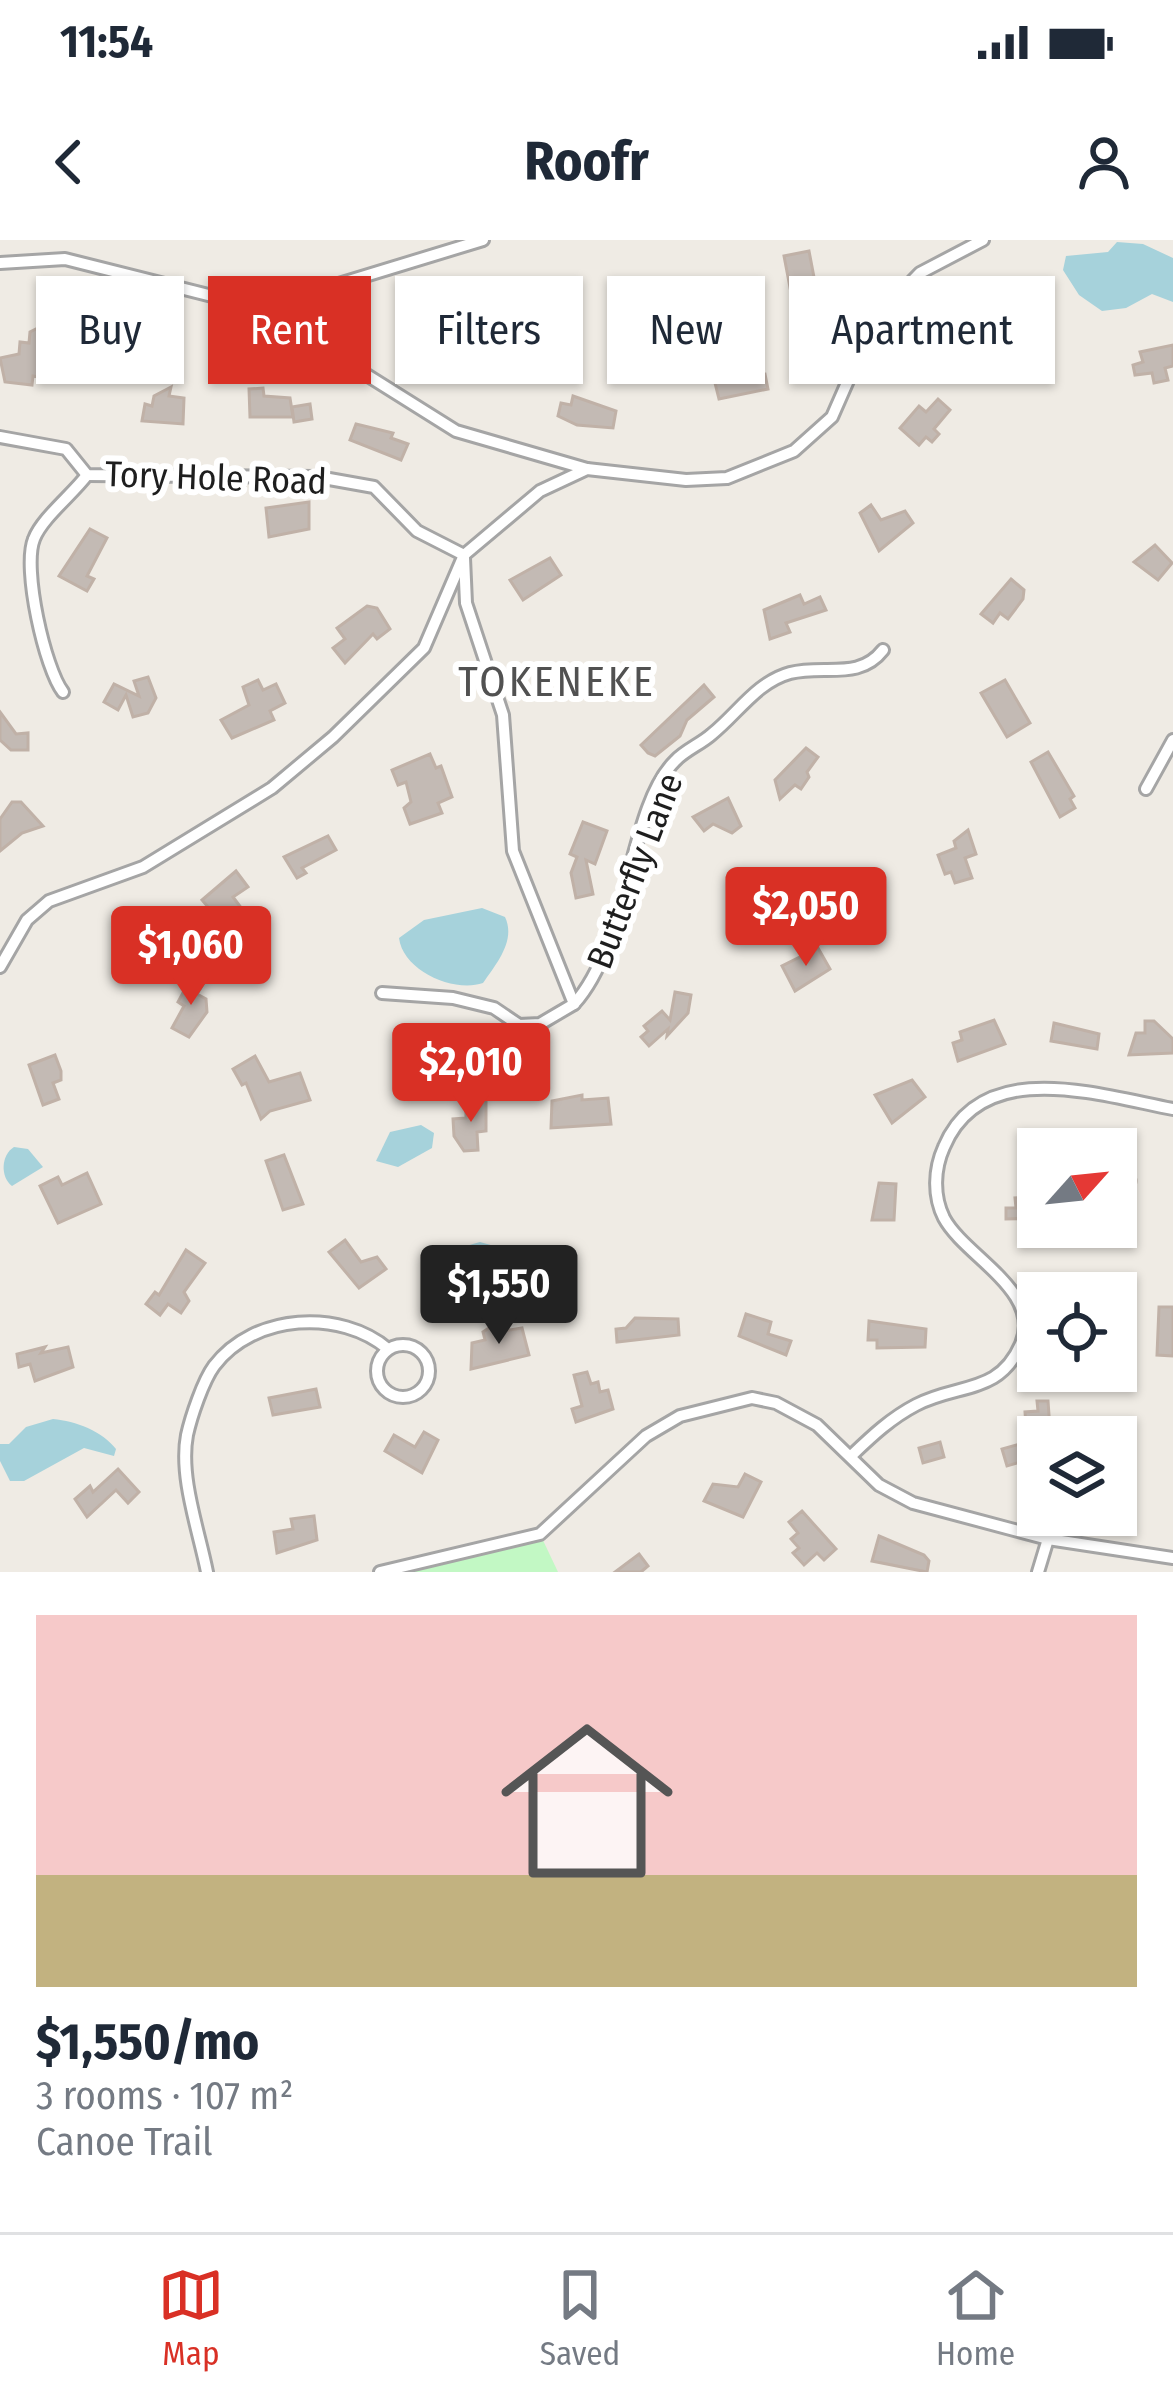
<!DOCTYPE html>
<html lang="en">
<head>
<meta charset="utf-8">
<style>
  body { margin:0; font-family:"Fira Sans Condensed",sans-serif; background:#f6f6f7; color:#1f2937; height:100vh; display:flex; flex-direction:column; font-size:45px; white-space:nowrap }
  * { box-sizing:border-box; margin:0 }
  p { font-size:39px; color:#747a83 }
  .icon { flex:none; width:66px; height:66px; fill:none; stroke:currentColor; stroke-width:2; stroke-linecap:round; stroke-linejoin:round }
  .map { position:relative; height:1332px; overflow:hidden }
  .side { display:flex; flex-direction:column; background:#fff; flex:1 }
  .side>* { flex:none }
  .hud { position:absolute; left:36px; top:36px; width:1101px; height:108px; display:flex; gap:24px }
  .needle { width:78px; rotate:63deg }
  .buttons { position:absolute; left:1017px; top:888px; display:grid; gap:24px }
  .buttons a { display:grid; place-items:center; width:120px; height:120px; border-radius:0px; background:#fff; box-shadow:0 3px 9px #0004; font-size:60px }
  .price { position:absolute; translate:-50% -102px; padding:0 27px; border-radius:12px; background:#d93025; color:#fff; font-size:39px; line-height:78px; filter:drop-shadow(0 3px 6px #0008) }
  .price::after { content:''; position:absolute; left:50%; top:72px; width:36px; height:27px; margin-left:-18px; background:inherit; clip-path:polygon(0 0,100% 0,50% 100%) }
  .price.current { background:#222; color:#fff }
  ul { padding:0; list-style:none }
  li { display:grid; align-content:center; gap:24px; height:636px; padding:0 36px }
  li+li { border-top:3px solid #e0e1e3 }
  li span { display:grid; place-items:center; height:372px; border-radius:0px; color:#555 }
  li>.icon { margin-inline-start:auto }
  span .icon { width:216px; height:216px; fill:#fffc; stroke-width:1 }
  li b { font-size:51px }
  .tag { padding:0 42px; border-radius:0px; background:#fff; box-shadow:0 3px 9px #0004; font-size:42px; line-height:108px }
  .tag.current { background:#d93025; color:#fff }
  .status { display:flex; justify-content:space-between; align-items:center; height:84px; padding:0 60px; background:#fff; direction:ltr }
  .status svg { height:33px; fill:currentColor }
  header { display:flex; justify-content:space-between; align-items:center; height:156px; padding:0 36px; background:#fff; font-size:54px; font-weight:700 }
  .tabs { display:flex; justify-content:space-around; align-items:center; height:168px; border-top:3px solid #e0e1e3; background:#fff; font-size:33px; color:#747a83 }
  .tabs a { display:grid; justify-items:center; gap:6px }
  .tabs .current { color:#d93025 }
  .map>svg:first-child { display:block }
</style>
</head>
<body>
<div class="status"><b>11:54</b><svg viewBox="0 0 49 12"><path d="M0 12V9h3v3zM5 12V6h3v6zM10 12V3h3v9zM15 12V0h3v12zM26 1h20v11H26zM47 4h2v5h-2z"/></svg></div>
<header><svg class="icon" aria-label="back" viewBox="0 0 24 24"><path d="M15 5l-7 7 7 7"/></svg>Roofr<svg class="icon" aria-label="person" viewBox="0 0 24 24"><circle cx="12" cy="8" r="4"/><path d="M4 21q1-7 8-7t8 7"/></svg></header>
<div class="map">
<svg width="1173" height="1332" viewBox="0 0 1173 1332">
  <rect width="100%" height="100%" fill="#efebe4"/>
  <path fill="#c2f8c4" d="M 540,1294 L 558,1332 L 380,1332 Z"/>
  <g fill="#a6d2db">
    <path d="M 1117,2 L 1143,4 L 1173,18 L 1173,62 L 1152,54 L 1126,68 L 1102,71 L 1079,55 L 1063,30 L 1066,16 L 1108,12 Z"/>
    <path d="M 482,668 L 505,677 C 516,700 497,723 483,743 C 454,753 403,731 399,698 L 424,680 Z"/>
    <path d="M 421,885 L 434,893 L 432,908 L 398,927 L 376,921 L 390,892 Z"/>
    <path d="M 14,907 L 28,909 L 43,927 L 12,946 C 0,937 1,915 14,907 Z"/>
    <path d="M 480,1002 L 526,1015 L 542,1041 L 538,1055 L 501,1072 L 452,1063 C 432,1034 448,1009 480,1002 Z"/>
    <path d="M 53,1179 C 76,1181 102,1191 116,1209 L 114,1216 L 84,1208 L 24,1241 L 10,1241 L 0,1221 L 0,1204 L 9,1204 L 26,1187 Z"/>
  </g>
  <g fill="#c3bab4" stroke="#c0b1a7" stroke-width="3">
    <path d="M 809,11 L 817,53 L 792,58 L 784,16 Z"/>
    <path d="M 1040,44 L 1045,58 L 1032,73 L 993,80 L 986,61 Z"/>
    <path d="M 454,51 L 493,89 L 479,102 L 464,85 L 445,88 L 440,83 L 429,93 L 418,81 Z"/>
    <path d="M 54,80 L 61,94 L 46,102 L 44,138 L 33,136 L 32,145 L 5,142 L 0,118 L 19,114 L 20,102 L 29,103 L 30,92 Z"/>
    <path d="M 1173,105 L 1173,126 L 1165,128 L 1168,140 L 1154,143 L 1152,133 L 1135,135 L 1133,125 L 1143,122 L 1140,112 Z"/>
    <path d="M 732,131 L 733,137 L 765,134 L 768,149 L 719,159 L 713,135 Z"/>
    <path d="M 171,147 L 169,156 L 184,158 L 183,184 L 142,181 L 145,164 L 152,166 L 154,156 Z"/>
    <path d="M 263,148 L 264,156 L 290,158 L 293,177 L 250,177 L 249,149 Z"/>
    <path d="M 573,156 L 616,171 L 613,188 L 577,185 L 558,176 L 561,163 L 571,165 Z"/>
    <path d="M 938,159 L 950,170 L 934,189 L 939,194 L 932,202 L 926,197 L 919,205 L 900,188 L 919,166 L 926,172 Z"/>
    <path d="M 310,164 L 312,179 L 294,182 L 292,167 Z"/>
    <path d="M 356,184 L 393,193 L 391,198 L 408,204 L 401,220 L 350,200 Z"/>
    <path d="M 309,262 L 309,289 L 269,297 L 266,268 Z"/>
    <path d="M 871,265 L 881,280 L 905,271 L 913,283 L 879,311 L 860,273 Z"/>
    <path d="M 90,289 L 107,298 L 87,336 L 94,339 L 87,351 L 59,336 Z"/>
    <path d="M 1155,305 L 1172,323 L 1158,340 L 1134,322 Z"/>
    <path d="M 550,318 L 561,335 L 523,360 L 510,340 Z"/>
    <path d="M 1011,339 L 1024,350 L 1023,359 L 1008,379 L 1000,373 L 993,383 L 981,374 Z"/>
    <path d="M 800,355 L 804,364 L 820,357 L 826,370 L 786,383 L 790,392 L 770,399 L 764,370 Z"/>
    <path d="M 367,366 L 377,368 L 390,389 L 377,399 L 373,394 L 345,423 L 333,408 L 345,399 L 337,388 Z"/>
    <path d="M 148,437 L 156,458 L 148,473 L 133,477 L 126,455 L 118,470 L 104,462 L 114,444 L 139,456 L 134,441 Z"/>
    <path d="M 258,440 L 263,450 L 276,444 L 285,463 L 270,471 L 274,480 L 232,498 L 221,480 L 249,465 L 243,447 Z"/>
    <path d="M 1005,440 L 1030,483 L 1007,497 L 981,453 Z"/>
    <path d="M 704,445 L 714,457 L 687,480 L 680,496 L 655,516 L 648,513 L 641,505 Z"/>
    <path d="M 0,472 L 16,494 L 28,493 L 28,510 L 11,510 L 0,500 Z"/>
    <path d="M 806,508 L 818,517 L 807,532 L 809,537 L 801,549 L 795,545 L 780,559 L 775,540 Z"/>
    <path d="M 1048,512 L 1074,556 L 1070,559 L 1075,568 L 1060,577 L 1031,522 Z"/>
    <path d="M 430,514 L 436,528 L 441,526 L 452,557 L 438,563 L 442,573 L 410,584 L 404,568 L 411,562 L 406,542 L 398,545 L 392,530 Z"/>
    <path d="M 728,558 L 741,586 L 732,593 L 713,584 L 704,591 L 693,577 Z"/>
    <path d="M 12,562 L 21,562 L 43,586 L 22,593 L 0,611 L 0,579 Z"/>
    <path d="M 583,582 L 607,591 L 595,624 L 586,620 L 593,654 L 576,658 L 571,633 L 577,617 L 570,614 Z"/>
    <path d="M 968,590 L 976,614 L 965,618 L 972,638 L 955,643 L 951,632 L 945,634 L 938,615 L 956,608 L 954,601 Z"/>
    <path d="M 328,596 L 336,610 L 302,628 L 306,633 L 297,638 L 284,617 Z"/>
    <path d="M 236,631 L 248,647 L 233,657 L 242,669 L 219,680 L 202,660 Z"/>
    <path d="M 818,708 L 830,729 L 795,751 L 782,726 Z"/>
    <path d="M 193,734 L 205,741 L 197,754 L 206,759 L 207,772 L 189,797 L 172,788 L 184,766 L 178,762 Z"/>
    <path d="M 675,752 L 691,755 L 688,773 L 667,796 L 668,789 L 649,806 L 641,797 L 648,791 L 644,786 L 662,771 L 670,780 Z"/>
    <path d="M 994,780 L 1005,804 L 958,821 L 953,803 L 962,800 L 960,792 Z"/>
    <path d="M 1145,781 L 1154,781 L 1173,799 L 1173,813 L 1129,815 L 1136,793 L 1145,793 Z"/>
    <path d="M 1054,783 L 1099,794 L 1097,809 L 1051,801 Z"/>
    <path d="M 55,815 L 61,831 L 61,840 L 53,843 L 59,859 L 43,865 L 29,825 Z"/>
    <path d="M 255,816 L 269,842 L 300,833 L 310,860 L 270,871 L 261,879 L 246,843 L 242,845 L 233,829 Z"/>
    <path d="M 912,840 L 925,857 L 892,883 L 875,855 Z"/>
    <path d="M 582,855 L 582,860 L 608,858 L 611,884 L 551,888 L 552,861 Z"/>
    <path d="M 486,860 L 486,891 L 477,892 L 478,910 L 464,911 L 454,896 L 453,879 L 466,878 L 466,861 Z"/>
    <path d="M 284,915 L 303,964 L 283,970 L 266,921 Z"/>
    <circle cx="1125" cy="941" r="11"/>
    <path d="M 87,933 L 101,964 L 58,983 L 40,946 L 58,937 L 62,945 Z"/>
    <path d="M 879,943 L 896,944 L 894,980 L 872,980 Z"/>
    <path d="M 1038,957 L 1038,978 L 1006,979 L 1006,968 L 1016,968 L 1015,958 Z"/>
    <path d="M 345,1000 L 361,1022 L 377,1017 L 386,1029 L 359,1048 L 329,1012 Z"/>
    <path d="M 186,1010 L 205,1023 L 184,1052 L 189,1061 L 181,1073 L 168,1064 L 160,1075 L 146,1064 L 155,1052 L 159,1055 Z"/>
    <path d="M 1159,1067 L 1173,1067 L 1173,1116 L 1157,1115 Z"/>
    <path d="M 746,1074 L 771,1082 L 768,1094 L 791,1101 L 786,1115 L 739,1096 Z"/>
    <path d="M 635,1078 L 678,1079 L 679,1095 L 617,1102 L 616,1089 L 626,1088 Z"/>
    <path d="M 869,1081 L 926,1089 L 925,1107 L 877,1108 L 877,1100 L 868,1100 Z"/>
    <path d="M 492,1086 L 503,1091 L 522,1088 L 529,1115 L 471,1129 L 472,1103 L 485,1100 L 483,1092 Z"/>
    <path d="M 45,1107 L 41,1113 L 68,1107 L 73,1127 L 35,1141 L 30,1124 L 19,1127 L 17,1114 Z"/>
    <path d="M 587,1132 L 591,1144 L 598,1142 L 600,1152 L 608,1150 L 613,1169 L 576,1182 L 572,1169 L 582,1166 L 574,1135 Z"/>
    <path d="M 316,1149 L 320,1167 L 273,1175 L 269,1158 Z"/>
    <path d="M 1037,1161 L 1048,1161 L 1050,1189 L 1038,1197 L 1038,1217 L 1007,1226 L 1002,1209 L 1027,1202 L 1025,1172 L 1038,1171 Z"/>
    <path d="M 424,1192 L 438,1200 L 422,1233 L 385,1211 L 394,1195 L 415,1207 Z"/>
    <path d="M 940,1202 L 944,1217 L 923,1223 L 919,1208 Z"/>
    <path d="M 118,1229 L 139,1252 L 128,1263 L 116,1250 L 87,1277 L 75,1259 L 90,1246 L 93,1252 Z"/>
    <path d="M 745,1234 L 761,1242 L 743,1277 L 704,1261 L 713,1244 L 738,1247 Z"/>
    <path d="M 802,1271 L 836,1309 L 824,1320 L 817,1313 L 804,1325 L 793,1313 L 799,1308 L 791,1299 L 798,1293 L 789,1282 Z"/>
    <path d="M 314,1276 L 317,1300 L 277,1313 L 274,1292 L 293,1289 L 291,1279 Z"/>
    <path d="M 879,1296 L 924,1315 L 929,1321 L 927,1332 L 872,1321 Z"/>
    <path d="M 639,1314 L 648,1326 L 641,1332 L 615,1332 Z"/>
  </g>
  <g fill="none" stroke-linecap="round" stroke-linejoin="round">
    <defs>
      <g id="street">
        <path d="M 0,23 L 65,19 L 260,68 L 456,191 L 587,229"/>
        <path d="M 260,68 L 483,0"/>
        <path d="M 0,197 L 66,209 L 87,235 L 318,237 L 374,247 L 417,291 L 464,315"/>
        <path d="M 63,452 C 45,429 22,328 34,299 C 42,278 73,254 87,235"/>
        <path d="M 1146,549 L 1173,500"/>
        <path d="M 0,727 L 27,680 L 49,661 L 143,627 L 272,548 L 333,497 L 424,408 L 464,315 L 540,251 L 587,229 L 686,240 L 727,238 L 794,211 L 832,177 L 868,95 L 886,68 L 920,33 L 983,0"/>
        <path d="M 382,753 L 453,758 L 494,768 L 519,785 L 540,784 L 574,764 L 513,611 L 503,475 L 466,363 L 464,318"/>
        <path d="M 574,764 C 630,702 628,567 675,521 C 685,510 701,504 712,494 C 738,473 757,442 790,433 C 824,424 859,441 883,410"/>
        <circle cx="403" cy="1131" r="26"/>
        <path d="M 852,1215 C 872,1196 891,1178 916,1165 C 958,1143 999,1155 1021,1104 C 1043,1051 965,1017 944,978 C 933,956 934,929 944,907 C 982,816 1099,855 1173,869"/>
        <path d="M 207,1332 C 199,1291 179,1237 187,1195 C 191,1177 203,1141 214,1126 C 254,1073 341,1069 388,1109"/>
        <path d="M 380,1332 L 540,1294 L 646,1196 L 680,1176 L 752,1158 L 776,1163 L 817,1185 L 879,1245 L 913,1263 L 1048,1299 L 1173,1318"/>
        <path d="M 1038,1332 L 1048,1299"/>
      </g>
    </defs>
    <use href="#street" stroke="#a5a5a5" stroke-width="16"/>
    <use href="#street" stroke="#fff" stroke-width="10"/>
  </g>
  <g text-anchor="middle" dominant-baseline="central" stroke-width="12" stroke-linejoin="round" paint-order="stroke">
    <g font-size="36" fill="#1e1e1e" stroke="#fff">
      <text transform="translate(216 238) rotate(2)">Tory Hole Road</text>
      <text transform="translate(635 631) rotate(-69)">Butterfly Lane</text>
    </g>
    <g font-size="42" letter-spacing="3" fill="#515151" stroke="#fff">
      <text x="557" y="442">TOKENEKE</text>
    </g>
  </g>
</svg>
<div class="buttons">
<a><svg class="needle" viewBox="-14 -14 28 28"><path d="M0-13l5 13h-10z" fill="#e53935"/><path d="M0 13l5-13h-10z" fill="#747a83"/></svg></a>
<a><svg class="icon" aria-label="locate" viewBox="0 0 24 24"><circle cx="12" cy="12" r="6"/><path d="M12 2v4M12 18v4M2 12h4M18 12h4"/></svg></a>
<a><svg class="icon" aria-label="layers" viewBox="0 0 24 24"><path d="M12 4l9 5-9 5-9-5zM3 14l9 5 9-5"/></svg></a>
</div>
<b class="price" style="left:806px;top:729px">$2,050</b>
<b class="price" style="left:191px;top:768px">$1,060</b>
<b class="price" style="left:471px;top:885px">$2,010</b>
<b class="price current" style="left:499px;top:1107px">$1,550</b>
<div class="hud">
<a class="tag">Buy</a>
<a class="tag current">Rent</a>
<a class="tag">Filters</a>
<a class="tag">New</a>
<a class="tag">Apartment</a>
</div>
</div>
<section class="side">
<ul>
<li><span style="background:linear-gradient(#f6c9c9 70%,#c2b280 0)"><svg class="icon" aria-label="home" viewBox="0 0 24 24"><path d="M3 11l9-7 9 7M6 9v11h12V9"/></svg></span><div><b>$1,550/mo</b><p>3 rooms · 107 m²</p><p>Canoe Trail</p></div></li>
</ul>
</section>
<nav class="tabs">
<a class="current"><svg class="icon" aria-label="map" viewBox="0 0 24 24"><path d="M3 6l6-2 6 2 6-2v14l-6 2-6-2-6 2zM9 4v14M15 6v14"/></svg>Map</a>
<a><svg class="icon" aria-label="saved" viewBox="0 0 24 24"><path d="M7 4h10v16l-5-4-5 4z"/></svg>Saved</a>
<a><svg class="icon" aria-label="home" viewBox="0 0 24 24"><path d="M3 11l9-7 9 7M6 9v11h12V9"/></svg>Home</a>
</nav>
</body>
</html>
